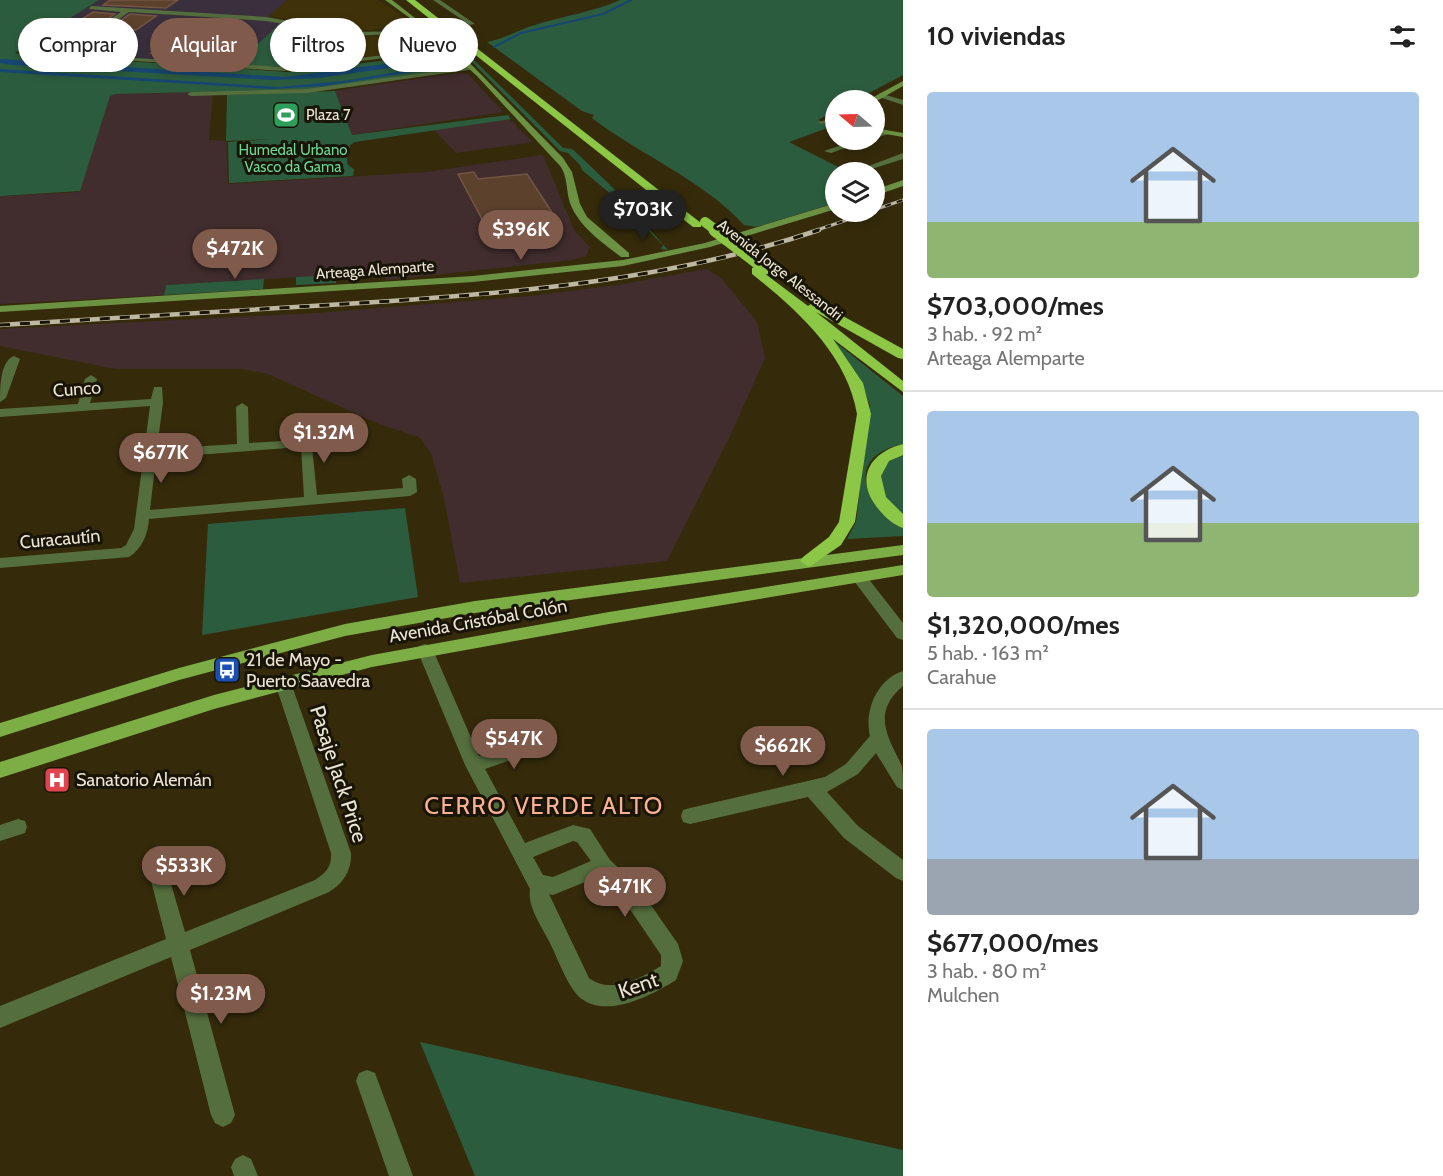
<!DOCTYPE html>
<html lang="es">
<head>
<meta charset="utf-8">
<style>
  body { margin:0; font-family:Cabin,sans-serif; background:#f6f6f6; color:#222; height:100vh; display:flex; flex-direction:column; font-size:22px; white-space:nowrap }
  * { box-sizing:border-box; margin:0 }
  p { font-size:20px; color:#767676 }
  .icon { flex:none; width:33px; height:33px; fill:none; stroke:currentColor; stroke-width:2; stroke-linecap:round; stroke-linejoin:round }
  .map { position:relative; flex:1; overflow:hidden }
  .sheet { display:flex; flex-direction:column; background:#fff; width:540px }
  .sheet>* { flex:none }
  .hud { position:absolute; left:18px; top:18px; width:570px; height:54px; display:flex; gap:12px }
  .needle { width:39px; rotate:289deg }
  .controls { position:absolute; left:825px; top:90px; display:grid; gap:12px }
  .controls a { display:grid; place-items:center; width:60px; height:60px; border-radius:50%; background:#fff; box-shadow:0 3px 9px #0003; font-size:30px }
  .price { position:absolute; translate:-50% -51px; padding:0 14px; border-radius:21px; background:#805b4c; color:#fff; font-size:20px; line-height:39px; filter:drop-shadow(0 2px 3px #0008) }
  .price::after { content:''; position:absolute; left:50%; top:36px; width:18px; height:14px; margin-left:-9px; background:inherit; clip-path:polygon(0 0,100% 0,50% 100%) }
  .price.active { background:#222; color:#fff }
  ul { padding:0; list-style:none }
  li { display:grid; align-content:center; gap:12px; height:318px; padding:0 24px }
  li+li { border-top:2px solid #e0e0e0 }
  li span { display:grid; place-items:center; height:186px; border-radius:6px; color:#555 }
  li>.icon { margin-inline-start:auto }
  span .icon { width:108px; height:108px; fill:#fffc; stroke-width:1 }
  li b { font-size:26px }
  h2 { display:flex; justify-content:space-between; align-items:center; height:72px; padding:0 24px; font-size:26px }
  .tag { padding:0 21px; border-radius:27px; background:#fff; box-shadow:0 3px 9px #0003; font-size:21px; line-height:54px }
  .tag.active { background:#805b4c; color:#fff }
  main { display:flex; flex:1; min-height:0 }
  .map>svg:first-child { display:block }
</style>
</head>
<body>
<main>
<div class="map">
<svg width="903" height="1176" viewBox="0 0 903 1176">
  <rect width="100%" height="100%" fill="#352b0b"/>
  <path fill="#3a2f3d" d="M 99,0 L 287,0 L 265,20 L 280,23 L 236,65 L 21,50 Z"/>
  <g fill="#412d2d">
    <path d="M 457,73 L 468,74 L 503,112 L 352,135 L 335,91 Z"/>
    <path d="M 213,91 L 209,140 L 226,141 L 228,184 L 426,172 L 543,155 L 574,230 L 590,247 L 586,256 L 572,260 L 386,280 L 384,272 L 166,285 L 164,295 L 0,304 L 0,196 L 78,192 L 109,94 Z"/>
    <path d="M 508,118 L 533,142 L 456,153 L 433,129 Z"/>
    <path d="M 707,269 L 722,279 L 757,322 L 765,358 L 730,436 L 667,561 L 460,583 L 444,498 L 431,453 L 419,437 L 379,424 L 268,374 L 242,369 L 116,369 L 0,346 L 0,329 L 316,313 L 531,296 L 617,285 Z"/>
  </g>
  <g fill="#3f3209">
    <path d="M 287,0 L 378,0 L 409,20 L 387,28 L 359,31 L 269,16 Z"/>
    <path d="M 323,31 L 361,36 L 428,37 L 442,48 L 286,67 Z"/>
  </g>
  <g fill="#2c5c3e">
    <path d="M 0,0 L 99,0 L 15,53 L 19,54 L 288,72 L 447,53 L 463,68 L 316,89 L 115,94 L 110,96 L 80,191 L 0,196 Z"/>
    <path d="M 620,0 L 903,0 L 903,75 L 856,100 L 836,100 L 835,111 L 818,120 L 833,126 L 789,142 L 848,172 L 836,172 L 835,203 L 756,227 L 744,225 C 704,181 639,154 592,118 L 594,115 L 582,111 L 487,42 C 504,39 518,30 535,25 C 563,16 593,12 620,0 Z"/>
    <path d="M 280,23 L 323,31 L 286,67 L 236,65 Z"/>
    <path d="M 474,60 L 563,148 L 572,149 L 580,156 L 636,210 L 642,221 L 668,250 L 661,249 L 663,245 L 635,218 L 635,214 L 582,170 L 580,165 L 568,153 L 560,151 L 471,61 Z"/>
    <path d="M 335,91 L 352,135 L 508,115 L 511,119 L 355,142 L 350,145 L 349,153 L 346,155 L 348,165 L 354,169 L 353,176 L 229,183 L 228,142 L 273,139 L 226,141 L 227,95 Z"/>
    <path d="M 336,275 L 336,283 L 296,285 L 296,277 Z"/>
    <path d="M 264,279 L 263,289 L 164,295 L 166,285 Z"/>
    <path d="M 834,341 L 903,396 L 903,444 C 843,457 864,505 903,528 L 903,536 L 847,539 L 856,522 L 870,406 L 861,380 Z"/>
    <path d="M 903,453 L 903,517 L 884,495 L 879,475 L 887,462 Z"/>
    <path d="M 405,508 L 418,597 L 202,635 L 208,524 Z"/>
    <path d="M 420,1042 L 903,1150 L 903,1176 L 475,1176 Z"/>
  </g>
  <path fill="#164671" d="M 446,56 L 451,66 L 324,86 L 272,89 L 0,72 L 0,69 L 279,87 L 343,81 L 438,65 L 433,62 L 318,78 L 273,80 L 12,65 L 0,63 L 0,59 L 285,77 Z"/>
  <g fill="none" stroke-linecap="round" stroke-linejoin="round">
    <path stroke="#164671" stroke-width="2" d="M 494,47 L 521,33 L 603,14 L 631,0"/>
  </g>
  <g fill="#5c412d" stroke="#725642" stroke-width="1.5">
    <path d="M 110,0 L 178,0 L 166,8 L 103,5 Z"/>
    <path d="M 93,12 L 115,14 L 94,28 L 71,26 Z"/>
    <path d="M 130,14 L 156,16 L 136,30 L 109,28 Z"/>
    <path d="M 170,38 L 204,40 L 199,58 L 171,55 L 172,51 L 151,53 Z"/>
    <path d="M 474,172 L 478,179 L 527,174 L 553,214 L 483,221 L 458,174 Z"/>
  </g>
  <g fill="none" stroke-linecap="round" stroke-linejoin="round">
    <g fill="#556e3e" fill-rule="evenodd">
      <path d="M 433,0 L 440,0 L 475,24 L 470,25 Z"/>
      <path d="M 91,6 L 266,17 L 354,32 L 409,31 L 412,33 L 354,36 L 266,21 L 129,12 L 69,54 L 283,67 L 452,47 L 455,49 L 283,71 L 20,53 L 23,51 L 61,53 L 121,12 L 89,9 Z"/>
      <path d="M 473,66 L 475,69 L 307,93 L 191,96 L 187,94 L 191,92 L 307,89 Z"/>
      <path d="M 879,93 L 903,100 L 903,105 L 879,97 Z"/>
      <path d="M 836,118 L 836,122 L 822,124 L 818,122 Z"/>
      <path d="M 886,130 L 890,132 L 889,134 L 874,138 L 874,133 Z"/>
      <path d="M 857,140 L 868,140 L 831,153 L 824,151 Z"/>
      <path d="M 903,153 L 903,159 L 862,172 L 858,170 Z"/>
      <path d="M 14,356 L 20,359 L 6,398 L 0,402 C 0,388 0,361 14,356 Z"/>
      <path d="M 91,375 L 97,379 L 90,403 L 151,399 L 154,387 L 162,387 L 163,402 L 157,449 L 237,444 L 236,407 L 242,403 L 248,407 L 249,443 L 300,440 L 302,428 L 310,428 L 317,495 L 403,488 L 402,479 L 409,475 L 416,479 L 417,492 L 410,496 L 149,519 C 148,534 142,549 129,557 L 0,568 L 0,558 L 121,548 L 126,545 L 134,529 L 150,406 L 0,417 L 0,409 L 78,404 L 85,379 ZM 301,447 L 304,497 L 150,510 L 156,458 Z"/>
      <path d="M 859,572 L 864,573 L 903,623 L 903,640 L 897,638 L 854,581 L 852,577 L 854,573 Z"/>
      <path d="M 425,644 L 431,646 L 433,650 L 479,756 L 542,735 L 548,737 L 551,742 L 548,747 L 485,769 L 525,843 L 573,825 L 590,829 L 610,860 L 637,885 L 678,944 L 683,961 L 676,980 C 651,996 598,1024 574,991 C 564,977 557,957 549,941 C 542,927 527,906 530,889 L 465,765 L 417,650 L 419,646 ZM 573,841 L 577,842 L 591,861 L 553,877 L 543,875 L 533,857 ZM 600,876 L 623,899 L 661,955 L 661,966 C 641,978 611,995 589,978 L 549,894 L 553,895 Z"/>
      <path d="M 903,671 L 903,686 C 871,713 888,737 902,766 C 903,773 903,783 903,790 L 897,787 L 876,753 L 858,774 L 827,792 L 858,826 L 903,860 L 903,881 L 896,878 L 844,838 L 808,797 L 690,824 L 683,822 L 681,816 L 683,810 L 690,808 L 825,777 L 846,764 L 870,736 C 864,711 877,679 903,671 Z"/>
      <path d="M 283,677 L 289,678 L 291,683 L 351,853 C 352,870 343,884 329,892 L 190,950 L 235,1115 L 231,1123 L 223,1127 L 215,1123 L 211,1115 L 171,957 L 0,1028 L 0,1006 L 166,939 L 148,869 L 151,863 L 158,860 L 165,863 L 185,932 L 315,880 C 326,873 332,866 331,853 L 275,683 L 277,678 Z"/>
      <path d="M 18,819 L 25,821 L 27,827 L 25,833 L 0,841 L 0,825 Z"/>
      <path d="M 367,1070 L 375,1073 L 413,1176 L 389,1176 L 356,1081 L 359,1073 Z"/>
      <path d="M 243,1155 L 251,1159 L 258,1176 L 234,1176 L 231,1167 L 235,1159 Z"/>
    </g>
    <g fill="#6b9243" fill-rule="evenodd">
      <path d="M 385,0 L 392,0 L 460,53 L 563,158 L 572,172 L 580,204 L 587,217 L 629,253 L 629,257 L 621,257 C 602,242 579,227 570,203 C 566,191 568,179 561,167 L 477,76 L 436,39 L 409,35 L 400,30 L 404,24 L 414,21 ZM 418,24 L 431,34 L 406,29 Z"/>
      <path d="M 903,81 L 903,86 L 875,102 L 868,100 Z"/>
      <path d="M 874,128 L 903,133 L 903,137 L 874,132 Z"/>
      <path d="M 903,180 L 903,186 L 874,196 L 874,190 Z"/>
      <path d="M 836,203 L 836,209 L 710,247 L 623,266 L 473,282 L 0,312 L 0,306 L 473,276 L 623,260 L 705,243 Z"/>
    </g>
    <g fill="#7cae45" fill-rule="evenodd">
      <path d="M 903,545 L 903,555 L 475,613 L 345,636 L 179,680 L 0,737 L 0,723 L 179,668 L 345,624 L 475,601 Z"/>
      <path d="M 903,565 L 903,575 L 609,624 L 372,667 L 214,709 L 0,778 L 0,762 L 214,695 L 372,655 L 609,612 Z"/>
    </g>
    <g fill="#8cc846" fill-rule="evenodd">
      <path d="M 406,0 L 415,0 L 701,223 L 701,227 L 693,227 Z"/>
      <path d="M 756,267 L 808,306 L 814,302 L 819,303 L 903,349 L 903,359 L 898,358 L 816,312 L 903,381 L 903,392 L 833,339 L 863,383 L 871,414 L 855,522 L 841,545 L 809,567 L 800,561 L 803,557 L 829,537 L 839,522 L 857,414 C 847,354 796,309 752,274 L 752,268 Z"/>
      <path d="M 903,444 L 903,455 L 889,461 L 881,476 L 886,497 L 903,514 L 903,528 C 894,525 886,518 880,511 C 854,482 867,453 903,444 Z"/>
    </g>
    <defs>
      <g id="rail-far1">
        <path d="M 874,210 L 903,200"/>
        <path d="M 814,231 L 871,212"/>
      </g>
      <path id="rail" d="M 0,325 C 115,318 230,311 345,304 C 505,294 665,282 819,230"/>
    </defs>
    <use href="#rail-far1" stroke="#beb7a2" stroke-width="3"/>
    <use href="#rail" stroke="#beb7a2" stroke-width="4.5"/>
    <use href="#rail-far1" stroke="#181407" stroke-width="2" stroke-dasharray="6" stroke-linecap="butt"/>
    <use href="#rail" stroke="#181407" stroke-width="3" stroke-dasharray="10" stroke-linecap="butt"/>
    <path stroke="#8cc846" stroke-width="10" d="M 705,222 L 717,231"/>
    <path stroke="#8cc846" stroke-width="13" d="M 715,230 L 765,268"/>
  </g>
  <defs>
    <symbol id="stadium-square" viewBox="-11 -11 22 22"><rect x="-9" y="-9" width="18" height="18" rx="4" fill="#2e9e5b" stroke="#181407"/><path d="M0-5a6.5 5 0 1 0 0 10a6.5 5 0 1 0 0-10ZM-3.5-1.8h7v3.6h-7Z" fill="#fff"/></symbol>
    <symbol id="bus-square" viewBox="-11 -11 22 22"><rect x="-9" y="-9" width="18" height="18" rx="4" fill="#1a4fb4" stroke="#181407"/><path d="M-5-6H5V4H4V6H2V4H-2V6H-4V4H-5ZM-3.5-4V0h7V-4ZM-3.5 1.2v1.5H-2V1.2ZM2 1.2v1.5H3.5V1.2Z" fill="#fff"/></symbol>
    <symbol id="hospital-square" viewBox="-11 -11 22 22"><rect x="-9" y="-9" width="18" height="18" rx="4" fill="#e0444e" stroke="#181407"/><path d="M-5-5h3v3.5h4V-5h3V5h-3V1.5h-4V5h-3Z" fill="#fff"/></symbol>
  </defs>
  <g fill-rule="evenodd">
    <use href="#stadium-square" x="271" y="100" width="30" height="30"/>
    <use href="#bus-square" x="212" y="655" width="30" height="30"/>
    <use href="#hospital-square" x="42" y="765" width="30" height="30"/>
  </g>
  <g text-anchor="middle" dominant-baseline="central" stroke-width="6" stroke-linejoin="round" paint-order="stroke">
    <g font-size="15" fill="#ebe5d3" stroke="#181407" text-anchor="start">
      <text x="306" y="115">Plaza 7</text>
    </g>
    <g font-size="15" fill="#6bd894" stroke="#181407">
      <text x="293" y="150">Humedal Urbano<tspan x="293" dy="17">Vasco da Gama</tspan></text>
    </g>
    <g font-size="15" fill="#ebe5d3" stroke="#181407">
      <text transform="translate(375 270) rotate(-4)">Arteaga Alemparte</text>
      <text transform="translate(780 270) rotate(38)">Avenida Jorge Alessandri</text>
    </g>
    <g font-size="18" fill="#ebe5d3" stroke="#181407">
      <text transform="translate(77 389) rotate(-4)">Cunco</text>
      <text transform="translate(60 539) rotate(-5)">Curacautín</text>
      <text transform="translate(478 621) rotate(-10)">Avenida Cristóbal Colón</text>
    </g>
    <g font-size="18" fill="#ebe5d3" stroke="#181407" text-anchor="start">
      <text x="246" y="660">21 de Mayo -<tspan x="246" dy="21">Puerto Saavedra</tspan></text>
      <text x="76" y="780">Sanatorio Alemán</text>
    </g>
    <g font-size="21" fill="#ebe5d3" stroke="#181407">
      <text transform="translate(339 774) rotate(72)">Pasaje Jack Price</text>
      <text transform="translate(638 985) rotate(-19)">Kent</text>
    </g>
    <g font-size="24" letter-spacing="1.5" fill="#feb192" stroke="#181407">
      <text x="544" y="805">CERRO VERDE ALTO</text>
    </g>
  </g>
</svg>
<div class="controls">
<a><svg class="needle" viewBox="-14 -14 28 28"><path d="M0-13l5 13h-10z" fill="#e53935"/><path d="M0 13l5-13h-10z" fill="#767676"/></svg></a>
<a><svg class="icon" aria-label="layers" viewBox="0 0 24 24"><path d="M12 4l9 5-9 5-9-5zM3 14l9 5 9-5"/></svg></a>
</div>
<b class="price active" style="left:643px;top:241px">$703K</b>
<b class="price" style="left:521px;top:261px">$396K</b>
<b class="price" style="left:235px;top:280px">$472K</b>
<b class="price" style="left:324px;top:464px">$1.32M</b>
<b class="price" style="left:161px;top:484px">$677K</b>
<b class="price" style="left:514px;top:770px">$547K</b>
<b class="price" style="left:783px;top:777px">$662K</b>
<b class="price" style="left:184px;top:897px">$533K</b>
<b class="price" style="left:625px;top:918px">$471K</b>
<b class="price" style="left:221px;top:1025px">$1.23M</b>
<div class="hud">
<a class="tag">Comprar</a>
<a class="tag active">Alquilar</a>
<a class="tag">Filtros</a>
<a class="tag">Nuevo</a>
</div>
</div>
<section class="sheet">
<h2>10 viviendas<svg class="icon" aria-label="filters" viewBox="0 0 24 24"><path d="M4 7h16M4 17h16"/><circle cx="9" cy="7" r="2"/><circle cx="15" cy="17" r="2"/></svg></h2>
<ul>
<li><span style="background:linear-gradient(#a9c7e8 70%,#8fb573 0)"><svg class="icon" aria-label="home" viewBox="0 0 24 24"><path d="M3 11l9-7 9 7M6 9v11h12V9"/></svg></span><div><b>$703,000/mes</b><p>3 hab. · 92 m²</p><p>Arteaga Alemparte</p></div></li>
<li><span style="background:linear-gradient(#a9c7e8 60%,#8fb573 0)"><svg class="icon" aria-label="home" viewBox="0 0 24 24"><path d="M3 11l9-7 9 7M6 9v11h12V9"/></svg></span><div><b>$1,320,000/mes</b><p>5 hab. · 163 m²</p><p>Carahue</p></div></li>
<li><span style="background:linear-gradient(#a9c7e8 70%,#9aa5b1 0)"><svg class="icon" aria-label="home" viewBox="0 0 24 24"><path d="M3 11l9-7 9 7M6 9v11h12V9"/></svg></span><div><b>$677,000/mes</b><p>3 hab. · 80 m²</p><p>Mulchen</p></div></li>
</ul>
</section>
</main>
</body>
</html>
